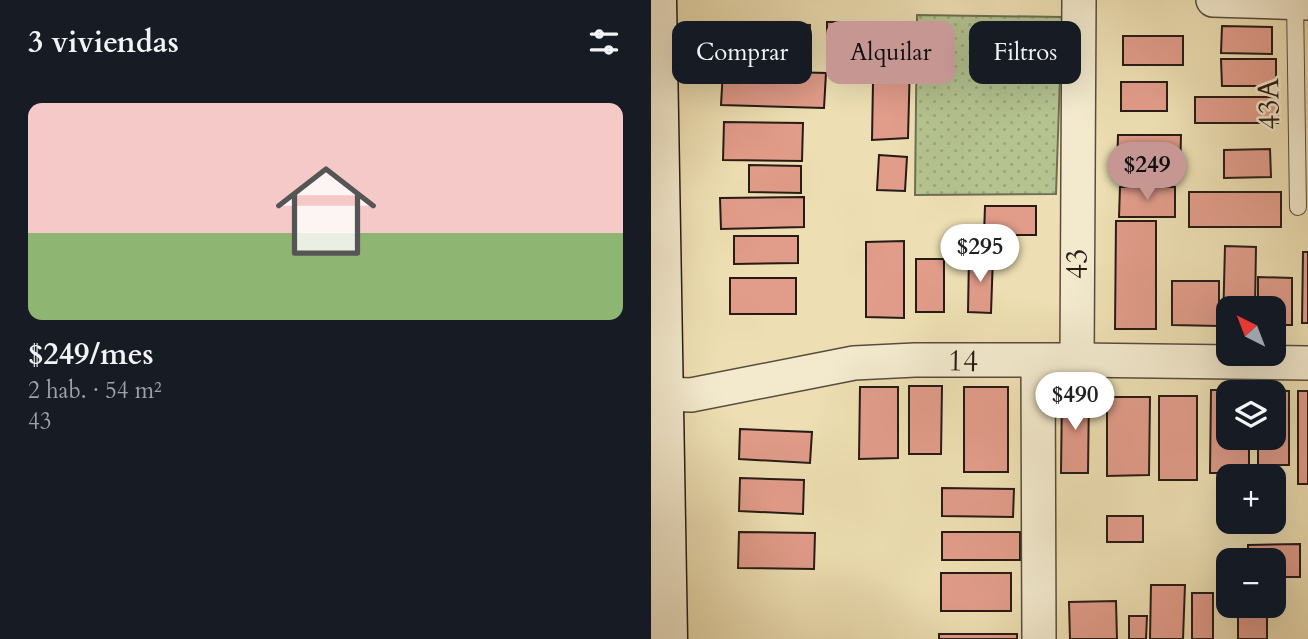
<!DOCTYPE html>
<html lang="es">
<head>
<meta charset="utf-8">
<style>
  body { margin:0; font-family:Cardo,serif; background:#242831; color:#f1f3f6; height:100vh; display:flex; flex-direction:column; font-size:26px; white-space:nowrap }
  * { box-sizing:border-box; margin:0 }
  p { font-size:23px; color:#9ea1a6 }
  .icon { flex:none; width:38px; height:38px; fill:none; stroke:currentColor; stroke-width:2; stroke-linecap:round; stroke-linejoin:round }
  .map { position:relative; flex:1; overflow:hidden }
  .sheet { display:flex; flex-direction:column; background:#171b24; width:651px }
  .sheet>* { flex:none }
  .banner { position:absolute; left:21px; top:21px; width:530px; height:63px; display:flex; gap:14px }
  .needle { width:46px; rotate:318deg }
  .tools { position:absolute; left:565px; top:296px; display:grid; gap:14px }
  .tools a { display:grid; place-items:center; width:70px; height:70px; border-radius:14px; background:#171b24; box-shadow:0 7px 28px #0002; font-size:35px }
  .price { position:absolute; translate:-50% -60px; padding:0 16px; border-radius:24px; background:#fff; color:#222; font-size:23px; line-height:46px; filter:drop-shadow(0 2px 4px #0008) }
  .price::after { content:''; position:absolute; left:50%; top:42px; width:21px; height:16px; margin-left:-10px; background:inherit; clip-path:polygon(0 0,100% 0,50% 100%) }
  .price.current { background:#c59692; color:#111 }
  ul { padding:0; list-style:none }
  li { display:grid; align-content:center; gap:14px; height:371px; padding:0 28px }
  li span { display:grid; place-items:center; height:217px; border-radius:14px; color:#555 }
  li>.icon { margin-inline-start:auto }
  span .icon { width:126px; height:126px; fill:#fffc; stroke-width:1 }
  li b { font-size:30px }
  h2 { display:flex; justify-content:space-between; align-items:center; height:84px; padding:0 28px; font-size:30px }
  .pill { padding:0 24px; border-radius:14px; background:#171b24; box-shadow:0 7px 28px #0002; font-size:24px; line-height:63px }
  .pill.current { background:#c59692; color:#111 }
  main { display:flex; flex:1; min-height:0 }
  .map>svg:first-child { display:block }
</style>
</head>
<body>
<main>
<section class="sheet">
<h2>3 viviendas<svg class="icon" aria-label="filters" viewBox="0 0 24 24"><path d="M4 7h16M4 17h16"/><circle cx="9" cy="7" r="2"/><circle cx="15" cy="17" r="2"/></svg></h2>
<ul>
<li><span style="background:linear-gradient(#f6c9c9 60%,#8fb573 0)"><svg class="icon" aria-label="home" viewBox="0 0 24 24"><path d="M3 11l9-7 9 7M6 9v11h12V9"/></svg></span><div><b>$249/mes</b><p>2 hab. · 54 m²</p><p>43</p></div></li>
</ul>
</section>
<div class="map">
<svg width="657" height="639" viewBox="0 0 657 639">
  <defs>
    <pattern id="park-dots" width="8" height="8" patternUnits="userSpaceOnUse" patternTransform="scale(1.75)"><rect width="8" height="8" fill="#b4c390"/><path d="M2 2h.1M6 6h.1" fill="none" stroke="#9ba77b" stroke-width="1.8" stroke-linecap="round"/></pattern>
  </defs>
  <rect width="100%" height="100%" fill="#eddfb3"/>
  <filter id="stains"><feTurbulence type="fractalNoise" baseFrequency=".00286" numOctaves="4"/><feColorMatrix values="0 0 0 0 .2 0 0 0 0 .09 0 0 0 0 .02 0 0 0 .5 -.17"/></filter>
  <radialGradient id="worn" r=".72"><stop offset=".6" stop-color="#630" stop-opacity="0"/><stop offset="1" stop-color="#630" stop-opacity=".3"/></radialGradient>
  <path fill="url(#park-dots)" stroke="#6e6f52" stroke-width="2" d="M 266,15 L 411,17 L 405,194 L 264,195 Z"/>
  <g fill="#e19c8a" stroke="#271b15" stroke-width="2">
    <path d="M 75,22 L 159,25 L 158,65 L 73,63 Z"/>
    <path d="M 176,22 L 211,22 L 212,69 L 176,70 Z"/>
    <path d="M 223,23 L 260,23 L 257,138 L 221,140 Z"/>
    <path d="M 571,26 L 621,27 L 621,54 L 570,53 Z"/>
    <rect x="472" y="36" width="60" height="29"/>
    <path d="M 570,59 L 625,59 L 625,86 L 571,86 Z"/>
    <path d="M 72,70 L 175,73 L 173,108 L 70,105 Z"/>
    <rect x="470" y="82" width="46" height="29"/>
    <rect x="544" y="97" width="83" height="26"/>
    <path d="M 73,122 L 152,123 L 151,161 L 72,160 Z"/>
    <path d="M 467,135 L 530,135 L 529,172 L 466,172 Z"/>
    <path d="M 619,149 L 620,177 L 573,178 L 573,150 Z"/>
    <path d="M 228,155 L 256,157 L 254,191 L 226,190 Z"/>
    <path d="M 98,165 L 150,166 L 150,193 L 98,192 Z"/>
    <path d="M 469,187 L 524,187 L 524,217 L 468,217 Z"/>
    <rect x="538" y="192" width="92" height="35"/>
    <path d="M 153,197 L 153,227 L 70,229 L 69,198 Z"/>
    <path d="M 334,206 L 385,206 L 385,235 L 333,235 Z"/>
    <path d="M 465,221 L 505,221 L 505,329 L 464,329 Z"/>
    <path d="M 83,236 L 147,236 L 147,263 L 83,264 Z"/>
    <path d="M 253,241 L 253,318 L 215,317 L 215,242 Z"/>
    <path d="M 574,246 L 605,247 L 604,308 L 578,308 L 578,324 L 572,324 Z"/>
    <path d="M 652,252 L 657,252 L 657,323 L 651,323 Z"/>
    <path d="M 318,255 L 342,256 L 340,313 L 317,312 Z"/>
    <rect x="265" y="259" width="28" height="53"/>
    <path d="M 607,277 L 641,278 L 641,325 L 623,325 L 623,308 L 607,308 Z"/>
    <rect x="79" y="278" width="66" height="36"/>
    <path d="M 521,281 L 568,281 L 568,326 L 521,325 Z"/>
    <path d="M 258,386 L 291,386 L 290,454 L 258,454 Z"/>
    <path d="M 209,387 L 247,387 L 247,458 L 208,459 Z"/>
    <rect x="313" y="387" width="44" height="85"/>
    <path d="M 560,390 L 598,390 L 598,392 L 578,392 L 578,438 L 598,438 L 598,473 L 559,473 Z"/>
    <path d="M 607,390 L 638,391 L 638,465 L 607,465 L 607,438 L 623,438 L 623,392 Z"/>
    <path d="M 411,391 L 438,392 L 437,473 L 410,473 Z"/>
    <rect x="647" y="391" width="10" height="93"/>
    <rect x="508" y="396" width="38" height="84"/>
    <path d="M 456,397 L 499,397 L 498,475 L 456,476 Z"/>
    <path d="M 89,429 L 161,432 L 159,463 L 88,459 Z"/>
    <path d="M 89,478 L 153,480 L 152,514 L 88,511 Z"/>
    <path d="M 291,488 L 363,489 L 362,517 L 291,516 Z"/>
    <rect x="456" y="516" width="36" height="26"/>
    <path d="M 88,532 L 164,533 L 163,569 L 87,568 Z"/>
    <rect x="291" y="532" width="78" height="28"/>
    <path d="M 649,544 L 649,577 L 623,577 L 623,560 L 597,560 L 597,545 Z"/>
    <rect x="290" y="573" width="70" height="38"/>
    <path d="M 500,585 L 534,585 L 532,639 L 499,639 Z"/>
    <rect x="541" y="593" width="21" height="46"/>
    <path d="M 465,601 L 466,639 L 419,639 L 418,602 Z"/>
    <rect x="587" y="612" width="29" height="27"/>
    <path d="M 478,616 L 496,616 L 495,639 L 478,639 Z"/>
    <rect x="288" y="634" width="78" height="5"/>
  </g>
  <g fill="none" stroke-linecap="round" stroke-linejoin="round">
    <defs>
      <path id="lane" d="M 644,0 L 647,207"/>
      <g id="street">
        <path d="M 562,0 L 657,3"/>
        <path d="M 426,360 L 428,0"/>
        <path d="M 387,362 L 388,639"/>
        <path d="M 13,394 L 40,395 L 203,363 L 264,360 L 426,360 L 657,363"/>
      </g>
      <path id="secondary" d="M 6,0 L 17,639"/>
    </defs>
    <use href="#lane" stroke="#584c3c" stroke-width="18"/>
    <use href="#street" stroke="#584c3c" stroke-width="36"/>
    <use href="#secondary" stroke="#271b15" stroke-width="41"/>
    <use href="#lane" stroke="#f3eace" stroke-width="16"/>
    <use href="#street" stroke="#f3eace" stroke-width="33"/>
    <use href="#secondary" stroke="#f3eace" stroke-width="38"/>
  </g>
  <g text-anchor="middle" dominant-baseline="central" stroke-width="5" stroke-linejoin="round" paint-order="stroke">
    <g font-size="30" fill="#271b15" stroke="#f3eace">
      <text transform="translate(618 104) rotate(-91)">43A</text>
      <text transform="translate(426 264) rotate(-90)">43</text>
      <text transform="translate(312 361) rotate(1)">14</text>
    </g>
  </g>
  <rect width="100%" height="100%" filter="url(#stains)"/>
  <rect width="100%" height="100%" fill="url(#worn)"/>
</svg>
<div class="tools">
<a><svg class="needle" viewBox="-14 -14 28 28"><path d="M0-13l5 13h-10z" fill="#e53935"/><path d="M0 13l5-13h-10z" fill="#9ea1a6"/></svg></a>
<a><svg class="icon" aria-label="layers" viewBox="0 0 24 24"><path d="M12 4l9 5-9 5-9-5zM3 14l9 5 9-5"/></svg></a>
<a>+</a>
<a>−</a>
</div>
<b class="price current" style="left:496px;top:202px">$249</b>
<b class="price" style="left:329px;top:284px">$295</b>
<b class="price" style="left:424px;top:432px">$490</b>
<div class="banner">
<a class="pill">Comprar</a>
<a class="pill current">Alquilar</a>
<a class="pill">Filtros</a>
</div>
</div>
</main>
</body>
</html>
